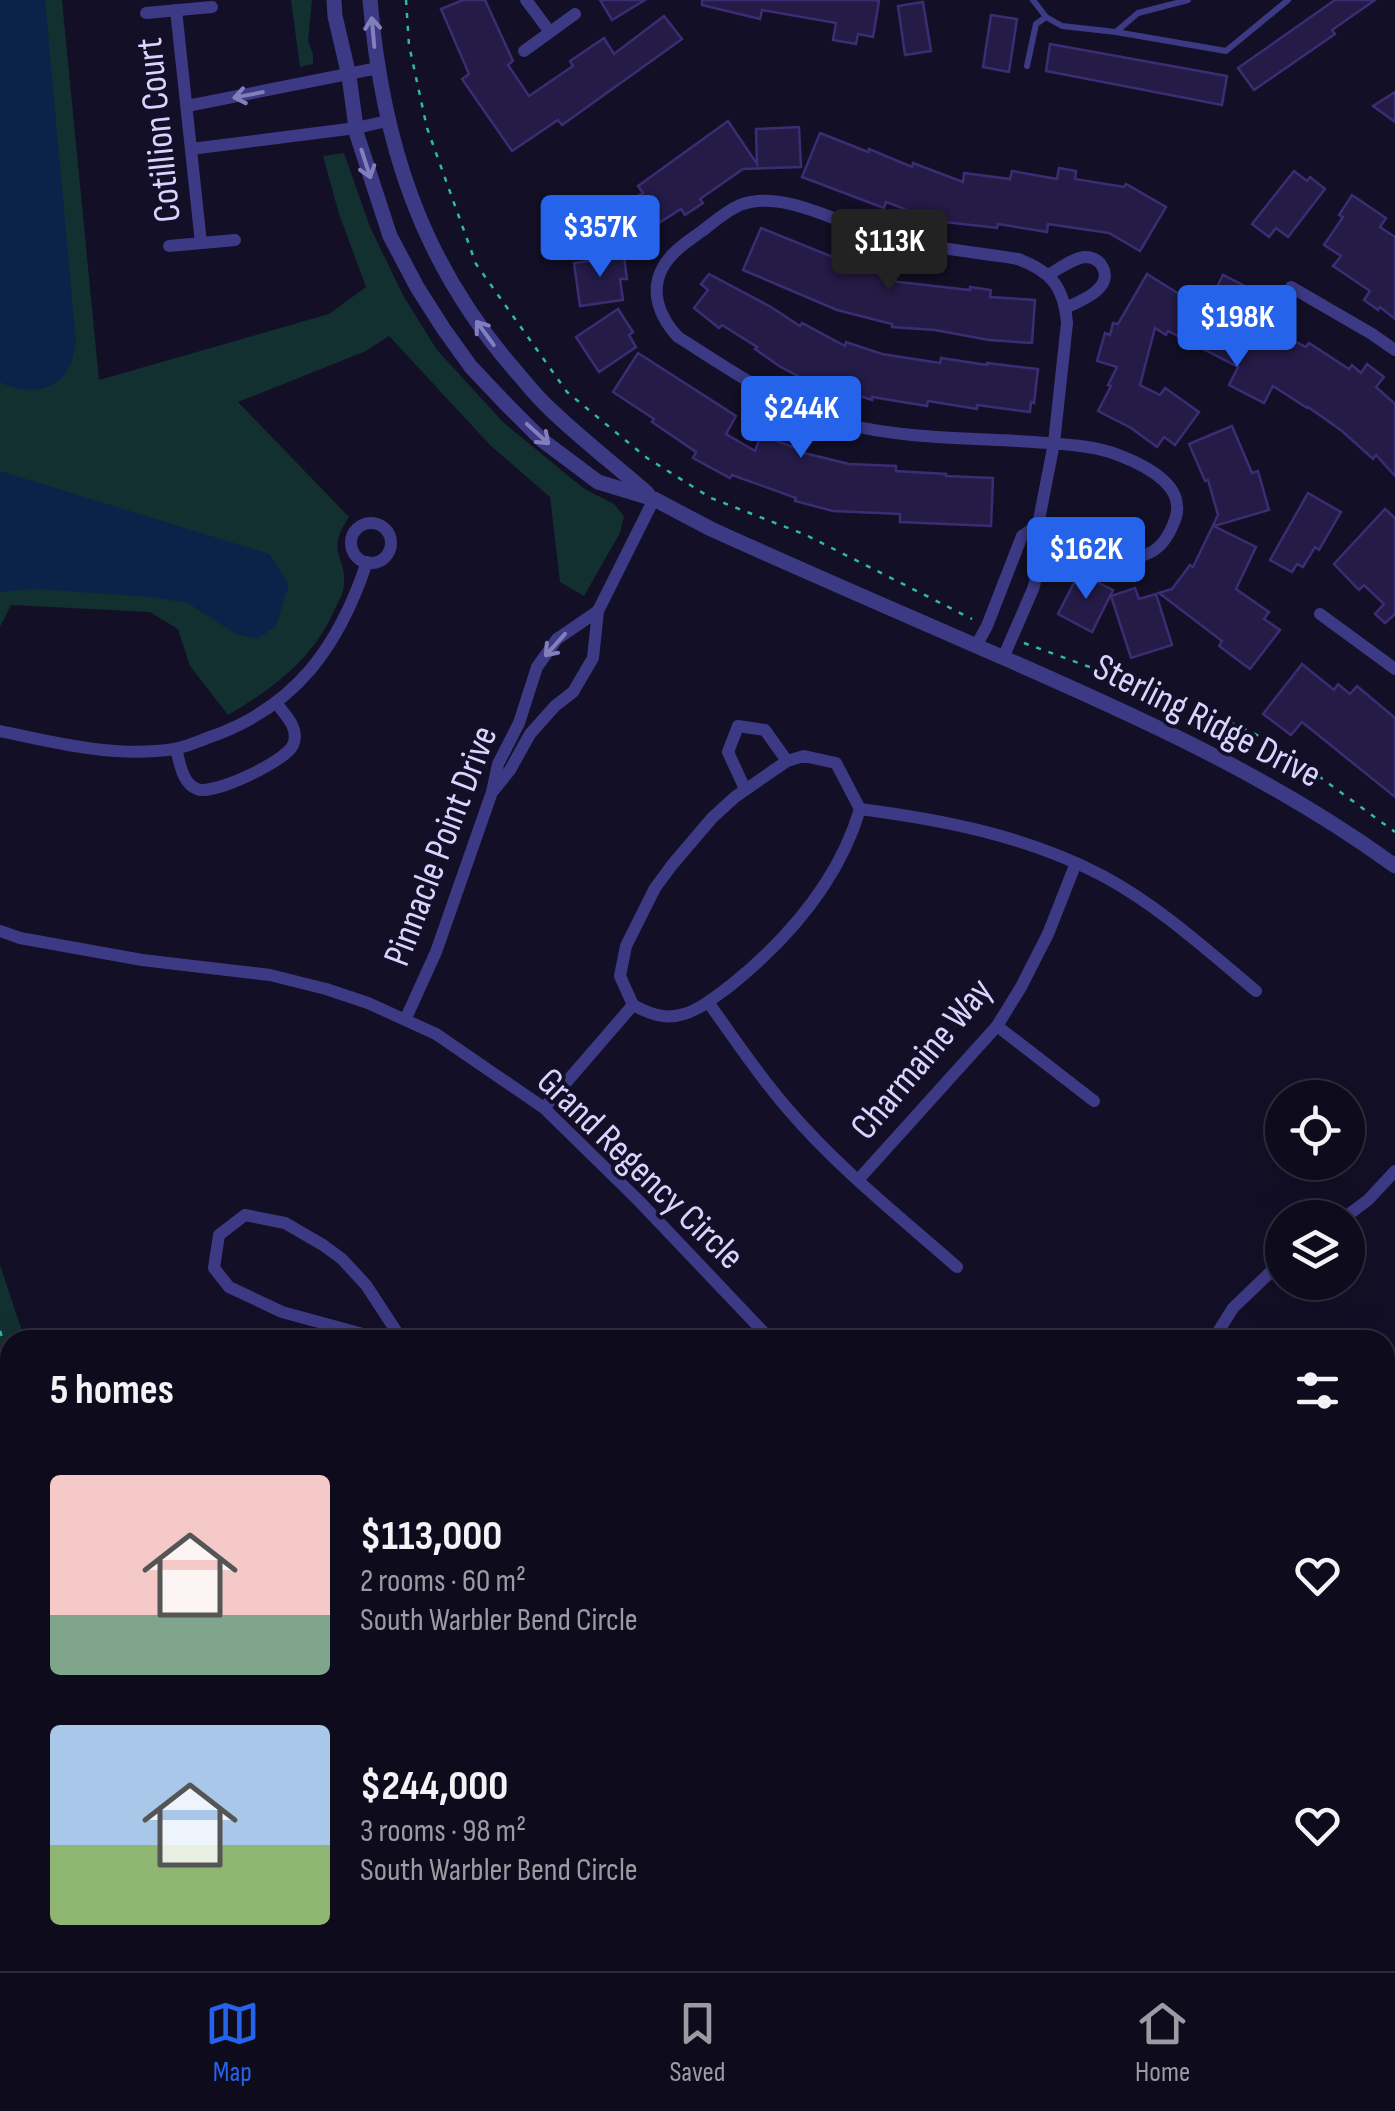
<!DOCTYPE html>
<html lang="en">
<head>
<meta charset="utf-8">
<style>
  body { margin:0; font-family:"Sofia Sans Condensed",sans-serif; background:#171425; color:#f1f3f6; height:100vh; display:flex; flex-direction:column; font-size:38px; white-space:nowrap }
  * { box-sizing:border-box; margin:0 }
  p { font-size:32px; color:#9b9ba3 }
  .icon { flex:none; width:55px; height:55px; fill:none; stroke:currentColor; stroke-width:2; stroke-linecap:round; stroke-linejoin:round }
  .map { position:relative; flex:1; overflow:hidden }
  .drawer { position:absolute; left:0px; top:1330px; width:1395px; height:642px; display:flex; flex-direction:column; background:#0e0b1c; border-radius:30px 30px 0 0; box-shadow:0 10px 40px #0002,0 0 0 2px #2e2b3b }
  .drawer>* { flex:none }
  .buttons { position:absolute; left:1265px; top:1080px; display:grid; gap:20px }
  .buttons a { display:grid; place-items:center; width:100px; height:100px; border-radius:50%; background:#0e0b1c; box-shadow:0 10px 40px #0002,0 0 0 2px #2e2b3b; font-size:50px }
  .price { position:absolute; translate:-50% -85px; padding:0 22px; border-radius:10px; background:#2563eb; color:#fff; font-size:32px; line-height:65px; filter:drop-shadow(0 2px 5px #0008) }
  .price::after { content:''; position:absolute; left:50%; top:60px; width:30px; height:22px; margin-left:-15px; background:inherit; clip-path:polygon(0 0,100% 0,50% 100%) }
  .price.on { background:#222; color:#fff }
  ul { padding:0; list-style:none }
  li { display:flex; align-items:center; gap:30px; height:250px; padding:0 50px }
  li span { display:grid; place-items:center; flex:none; width:280px; height:200px; border-radius:10px; color:#555 }
  li>.icon { margin-inline-start:auto }
  span .icon { width:120px; height:120px; fill:#fffc; stroke-width:1 }
  li b { font-size:42px }
  h2 { display:flex; justify-content:space-between; align-items:center; height:120px; padding:0 50px; font-size:42px }
  .tabs { display:flex; justify-content:space-around; align-items:center; height:140px; border-top:2px solid #2e2b3b; background:#0e0b1c; font-size:28px; color:#9b9ba3 }
  .tabs a { display:grid; justify-items:center; gap:5px }
  .tabs .on { color:#2563eb }
  .map>svg:first-child { display:block }
</style>
</head>
<body>
<div class="map">
<svg width="1395" height="1971" viewBox="0 0 1395 1971">
  <rect width="100%" height="100%" fill="#130f26"/>
  <g fill="#12302f">
    <path d="M 0,0 L 62,0 L 99,380 L 329,314 L 366,287 L 339,214 L 323,156 L 344,153 L 370,227 L 404,297 L 437,350 L 503,422 L 583,488 L 614,504 L 624,516 L 620,533 L 584,596 L 560,582 L 550,497 L 491,446 L 389,336 L 366,351 L 238,402 L 349,517 C 323,555 350,556 343,591 C 341,598 336,606 333,613 C 312,660 271,690 228,715 L 190,666 L 178,629 L 150,612 L 11,605 L 0,627 Z"/>
    <path d="M 291,0 L 312,0 L 308,41 L 313,54 L 313,64 L 300,67 Z"/>
    <path d="M 0,1265 L 25,1340 L 10,1340 L 10,1714 L 0,1749 Z"/>
    <path d="M 717,1962 L 1151,1962 L 1153,1971 L 696,1971 Z"/>
  </g>
  <g fill="#0c2248">
    <path d="M 0,0 L 45,0 L 76,342 C 74,349 73,359 70,366 C 57,393 24,395 0,382 Z"/>
    <path d="M 0,471 L 269,554 L 289,584 L 276,626 L 257,639 L 236,634 L 188,603 L 151,597 L 36,589 L 0,592 Z"/>
  </g>
  <g fill="#241b47" stroke="#3b2d73" stroke-width="2.5">
    <path d="M 463,0 L 485,0 L 513,61 L 508,65 L 529,96 L 573,66 L 570,61 L 604,38 L 614,54 L 664,16 L 682,39 L 562,125 L 558,120 L 512,151 L 462,79 L 469,74 L 441,9 Z"/>
    <path d="M 600,0 L 645,0 L 612,20 Z"/>
    <path d="M 702,0 L 872,0 L 879,1 L 873,37 L 858,34 L 856,44 L 833,40 L 836,23 L 762,10 L 760,19 L 702,5 Z"/>
    <path d="M 1335,0 L 1375,0 L 1332,30 L 1335,34 L 1254,90 L 1238,68 Z"/>
    <path d="M 923,2 L 931,51 L 905,55 L 898,6 Z"/>
    <path d="M 991,15 L 1017,19 L 1009,72 L 983,67 Z"/>
    <path d="M 1050,44 L 1227,76 L 1222,105 L 1046,71 Z"/>
    <path d="M 1395,92 L 1395,122 L 1373,106 Z"/>
    <path d="M 728,121 L 757,164 L 756,129 L 799,127 L 801,167 L 743,169 L 700,199 L 703,203 L 685,215 L 681,209 L 635,238 L 637,242 L 615,254 L 595,219 L 643,193 L 638,186 Z"/>
    <path d="M 820,133 L 868,152 L 869,149 L 912,167 L 913,163 L 963,182 L 964,173 L 1010,179 L 1012,171 L 1057,179 L 1059,168 L 1076,171 L 1075,179 L 1124,187 L 1126,184 L 1166,207 L 1140,251 L 1109,233 L 1048,224 L 1047,232 L 998,224 L 997,228 L 936,221 L 886,202 L 884,208 L 802,177 Z"/>
    <path d="M 1294,171 L 1307,181 L 1310,177 L 1325,189 L 1288,237 L 1276,228 L 1269,237 L 1252,224 Z"/>
    <path d="M 1352,195 L 1386,218 L 1380,227 L 1395,237 L 1395,319 L 1380,307 L 1378,310 L 1364,300 L 1370,291 L 1333,266 L 1341,256 L 1324,245 L 1343,217 L 1339,215 Z"/>
    <path d="M 761,228 L 855,266 L 892,275 L 890,281 L 970,290 L 970,287 L 991,290 L 990,297 L 1035,300 L 1032,343 L 989,340 L 935,330 L 892,327 L 892,324 L 837,310 L 743,270 Z"/>
    <path d="M 624,256 L 627,279 L 620,279 L 623,300 L 580,306 L 574,263 Z"/>
    <path d="M 709,274 L 771,307 L 800,326 L 802,323 L 845,346 L 846,342 L 882,354 L 940,363 L 941,358 L 987,365 L 987,363 L 1038,369 L 1034,403 L 1031,402 L 1030,412 L 977,405 L 977,409 L 928,401 L 927,406 L 872,397 L 872,400 L 817,382 L 815,385 L 779,366 L 755,349 L 757,347 L 722,325 L 719,328 L 694,308 L 708,290 L 701,284 Z"/>
    <path d="M 1147,274 L 1205,310 L 1223,275 L 1243,285 L 1233,305 L 1247,312 L 1239,328 L 1274,346 L 1280,334 L 1306,347 L 1309,343 L 1349,369 L 1352,365 L 1361,373 L 1367,364 L 1384,377 L 1376,387 L 1395,404 L 1395,476 L 1376,455 L 1373,459 L 1342,431 L 1308,407 L 1307,408 L 1273,386 L 1264,403 L 1229,385 L 1238,367 L 1168,331 L 1166,335 L 1155,328 L 1140,385 L 1160,395 L 1165,388 L 1199,412 L 1175,445 L 1164,437 L 1157,447 L 1131,428 L 1098,411 L 1111,386 L 1108,385 L 1117,367 L 1097,361 L 1105,333 L 1110,335 L 1113,323 L 1118,324 Z"/>
    <path d="M 618,309 L 633,332 L 629,335 L 636,347 L 599,372 L 576,337 Z"/>
    <path d="M 638,353 L 736,416 L 726,434 L 755,451 L 761,435 L 801,450 L 800,452 L 849,464 L 896,466 L 896,471 L 946,474 L 946,476 L 993,478 L 991,526 L 900,522 L 900,514 L 833,511 L 795,501 L 796,498 L 732,475 L 730,478 L 693,458 L 696,452 L 652,422 L 654,419 L 613,392 Z"/>
    <path d="M 1232,426 L 1252,473 L 1258,471 L 1269,510 L 1214,526 L 1256,547 L 1236,589 L 1269,612 L 1264,619 L 1280,630 L 1250,669 L 1219,646 L 1222,641 L 1159,593 L 1172,589 L 1190,565 L 1193,567 L 1218,515 L 1208,480 L 1205,481 L 1189,444 Z"/>
    <path d="M 1308,493 L 1341,512 L 1319,550 L 1315,547 L 1303,567 L 1297,564 L 1292,572 L 1270,560 Z"/>
    <path d="M 1385,509 L 1395,518 L 1395,614 L 1385,623 L 1375,614 L 1384,604 L 1364,585 L 1359,590 L 1334,564 Z"/>
    <path d="M 1079,573 L 1113,590 L 1092,632 L 1058,614 Z"/>
    <path d="M 1135,588 L 1139,599 L 1156,594 L 1172,645 L 1131,658 L 1111,596 Z"/>
    <path d="M 1302,664 L 1334,690 L 1338,684 L 1350,694 L 1357,686 L 1395,718 L 1395,797 L 1302,722 L 1291,735 L 1263,714 Z"/>
  </g>
  <g fill="none" stroke-linecap="round" stroke-linejoin="round">
    <g stroke="#2fb8b0" stroke-width="2.5" stroke-dasharray="5 8" stroke-linecap="butt">
      <path d="M 406,0 L 409,45 L 427,128 L 476,264 L 567,392 L 647,458 L 711,498 L 806,535 L 972,619"/>
      <path d="M 1024,643 L 1191,704 L 1272,742 L 1395,832"/>
      <path d="M 0,1331 C 15,1377 4,1423 4,1470 C 3,1512 12,1553 0,1594"/>
      <path d="M 848,1962 C 869,1970 886,1971 907,1962"/>
      <path d="M 995,1962 L 1016,1971"/>
      <path d="M 782,1971 L 800,1962"/>
    </g>
    <g stroke="#3d3a85" stroke-width="6">
      <path d="M 1033,0 L 1046,17 L 1062,26 L 1116,32 L 1226,51 L 1288,0"/>
      <path d="M 1117,31 L 1138,13 L 1188,0"/>
      <path d="M 1027,66 L 1036,24 L 1046,17"/>
    </g>
    <g stroke="#3d3a85" stroke-width="12">
      <path d="M 526,0 L 550,32"/>
      <path d="M 176,10 L 201,243"/>
      <path d="M 146,13 L 212,7"/>
      <path d="M 524,51 L 575,14"/>
      <path d="M 187,106 L 378,68"/>
      <path d="M 191,149 L 356,128 L 387,121"/>
      <path d="M 169,246 L 235,240"/>
      <path d="M 1048,275 C 1059,269 1073,258 1085,257 C 1091,257 1095,258 1100,263 C 1118,287 1081,301 1065,308"/>
      <path d="M 1291,287 L 1372,334 L 1395,350"/>
      <circle cx="371" cy="543" r="20"/>
      <path d="M 1320,614 L 1395,669"/>
      <path d="M 976,646 L 987,626 L 1022,536 L 1038,525"/>
      <path d="M 1003,658 L 1033,589 L 1045,547 L 1038,525 L 1054,443 L 1067,323 C 1064,287 1051,271 1018,259 C 975,252 931,248 888,238 C 845,227 784,188 740,205 C 726,211 714,222 702,231 C 687,242 672,251 663,267 C 649,292 660,318 678,337 C 731,370 784,409 846,424 C 902,439 976,438 1034,442 C 1059,444 1086,445 1110,452 C 1133,460 1176,478 1177,506 C 1178,514 1175,520 1172,527 C 1166,541 1155,554 1139,556 C 1121,558 1058,532 1038,525"/>
      <path d="M 0,731 C 55,743 117,758 174,749 C 186,747 199,741 210,737 C 296,707 339,646 367,562"/>
      <path d="M 176,749 C 180,763 182,783 197,789 C 213,796 286,761 293,745 C 300,729 286,716 277,704"/>
      <path d="M 745,789 L 728,752 L 738,726 L 765,730 L 787,761"/>
      <path d="M 494,790 L 510,770 L 530,734 L 555,706 L 573,692 L 593,658 L 598,611 L 654,499"/>
      <path d="M 860,809 C 944,820 1027,836 1103,876 C 1159,906 1207,950 1256,991"/>
      <path d="M 0,931 L 20,938 L 142,960 L 270,975 L 326,989 L 368,1003 L 436,1034 L 544,1108 L 639,1201 L 771,1340"/>
      <path d="M 708,1002 C 734,1038 758,1075 787,1108 C 837,1167 899,1216 957,1267"/>
      <path d="M 633,1005 L 620,976 L 626,946 L 655,888 L 672,865 L 712,818 L 735,797 L 787,761 L 804,756 L 836,763 L 860,809"/>
      <path d="M 633,1005 C 650,1014 665,1020 684,1014 C 701,1009 716,996 730,986 C 787,940 839,880 860,809"/>
      <path d="M 406,1018 L 436,952 L 492,792 L 498,764 L 519,723 L 537,667 L 557,639 L 598,611"/>
      <path d="M 997,1026 L 1094,1101"/>
      <path d="M 544,1108 L 633,1005"/>
      <path d="M 858,1180 L 997,1026 L 1021,987 L 1048,934 L 1076,863"/>
      <path d="M 1344,1218 L 1368,1200 L 1395,1171"/>
      <path d="M 385,1340 L 282,1312 L 229,1287 L 214,1268 L 219,1235 L 245,1215 L 285,1223 L 323,1245 L 342,1259 L 366,1285 L 402,1340"/>
      <path d="M 1213,1340 L 1233,1308 L 1282,1261"/>
      <path d="M 1385,1592 L 1395,1562"/>
      <path d="M 1385,1950 L 1395,1934"/>
      <path d="M 1176,1962 L 1178,1971"/>
      <path d="M 134,1971 L 140,1962"/>
      <path d="M 208,1971 L 216,1962"/>
      <path d="M 1372,1971 L 1377,1962"/>
    </g>
    <g stroke="#3d3a85" stroke-width="15">
      <path d="M 334,0 L 335,16 L 349,76 L 357,135 L 390,236 L 417,287 L 443,328 L 471,367 L 509,407 L 542,440 L 598,482 L 654,499 L 711,529 C 808,573 906,615 1004,658 C 1141,718 1274,778 1395,866"/>
      <path d="M 370,0 C 382,140 420,261 514,369 C 525,382 536,396 549,408 C 580,438 615,465 647,493"/>
    </g>
  </g>
  <defs><path id="oneway-shaft" d="M-6 0H5M1.5-3L5.5 0L1.5 3" fill="none" stroke-width="1.6" stroke-linecap="round" stroke-linejoin="round" transform="scale(2.5)"/></defs>
  <g stroke="#837fbc">
    <use href="#oneway-shaft" transform="translate(373 32) rotate(-95)"/>
    <use href="#oneway-shaft" transform="translate(248 95) rotate(169)"/>
    <use href="#oneway-shaft" transform="translate(366 164) rotate(72)"/>
    <use href="#oneway-shaft" transform="translate(485 333) rotate(-126)"/>
    <use href="#oneway-shaft" transform="translate(538 434) rotate(42)"/>
    <use href="#oneway-shaft" transform="translate(555 645) rotate(132)"/>
  </g>
  <g text-anchor="middle" dominant-baseline="central" stroke-width="8" stroke-linejoin="round" paint-order="stroke">
    <g font-size="38" fill="#d9d4ff" stroke="#130f26">
      <text transform="translate(159 130) rotate(-96)">Cotillion Court</text>
      <text transform="translate(1207 721) rotate(27)">Sterling Ridge Drive</text>
      <text transform="translate(441 846) rotate(-69)">Pinnacle Point Drive</text>
      <text transform="translate(922 1059) rotate(-50)">Charmaine Way</text>
      <text transform="translate(640 1169) rotate(44)">Grand Regency Circle</text>
    </g>
  </g>
</svg>
<div class="buttons">
<a><svg class="icon" aria-label="locate" viewBox="0 0 24 24"><circle cx="12" cy="12" r="6"/><path d="M12 2v4M12 18v4M2 12h4M18 12h4"/></svg></a>
<a><svg class="icon" aria-label="layers" viewBox="0 0 24 24"><path d="M12 4l9 5-9 5-9-5zM3 14l9 5 9-5"/></svg></a>
</div>
<b class="price" style="left:600px;top:280px">$357K</b>
<b class="price on" style="left:889px;top:294px">$113K</b>
<b class="price" style="left:1237px;top:370px">$198K</b>
<b class="price" style="left:801px;top:461px">$244K</b>
<b class="price" style="left:1086px;top:602px">$162K</b>
<section class="drawer">
<h2>5 homes<svg class="icon" aria-label="filters" viewBox="0 0 24 24"><path d="M4 7h16M4 17h16"/><circle cx="9" cy="7" r="2"/><circle cx="15" cy="17" r="2"/></svg></h2>
<ul>
<li><span style="background:linear-gradient(#f6c9c9 70%,#7fa58c 0)"><svg class="icon" aria-label="home" viewBox="0 0 24 24"><path d="M3 11l9-7 9 7M6 9v11h12V9"/></svg></span><div><b>$113,000</b><p>2 rooms · 60 m²</p><p>South Warbler Bend Circle</p></div><svg class="icon" aria-label="heart" viewBox="0 0 24 24"><path d="M12 20l-8-8c-3-5 5-10 8-4 3-6 11-1 8 4z"/></svg></li>
<li><span style="background:linear-gradient(#a9c7e8 60%,#8fb573 0)"><svg class="icon" aria-label="home" viewBox="0 0 24 24"><path d="M3 11l9-7 9 7M6 9v11h12V9"/></svg></span><div><b>$244,000</b><p>3 rooms · 98 m²</p><p>South Warbler Bend Circle</p></div><svg class="icon" aria-label="heart" viewBox="0 0 24 24"><path d="M12 20l-8-8c-3-5 5-10 8-4 3-6 11-1 8 4z"/></svg></li>
</ul>
</section>
</div>
<nav class="tabs">
<a class="on"><svg class="icon" aria-label="map" viewBox="0 0 24 24"><path d="M3 6l6-2 6 2 6-2v14l-6 2-6-2-6 2zM9 4v14M15 6v14"/></svg>Map</a>
<a><svg class="icon" aria-label="saved" viewBox="0 0 24 24"><path d="M7 4h10v16l-5-4-5 4z"/></svg>Saved</a>
<a><svg class="icon" aria-label="home" viewBox="0 0 24 24"><path d="M3 11l9-7 9 7M6 9v11h12V9"/></svg>Home</a>
</nav>
</body>
</html>
